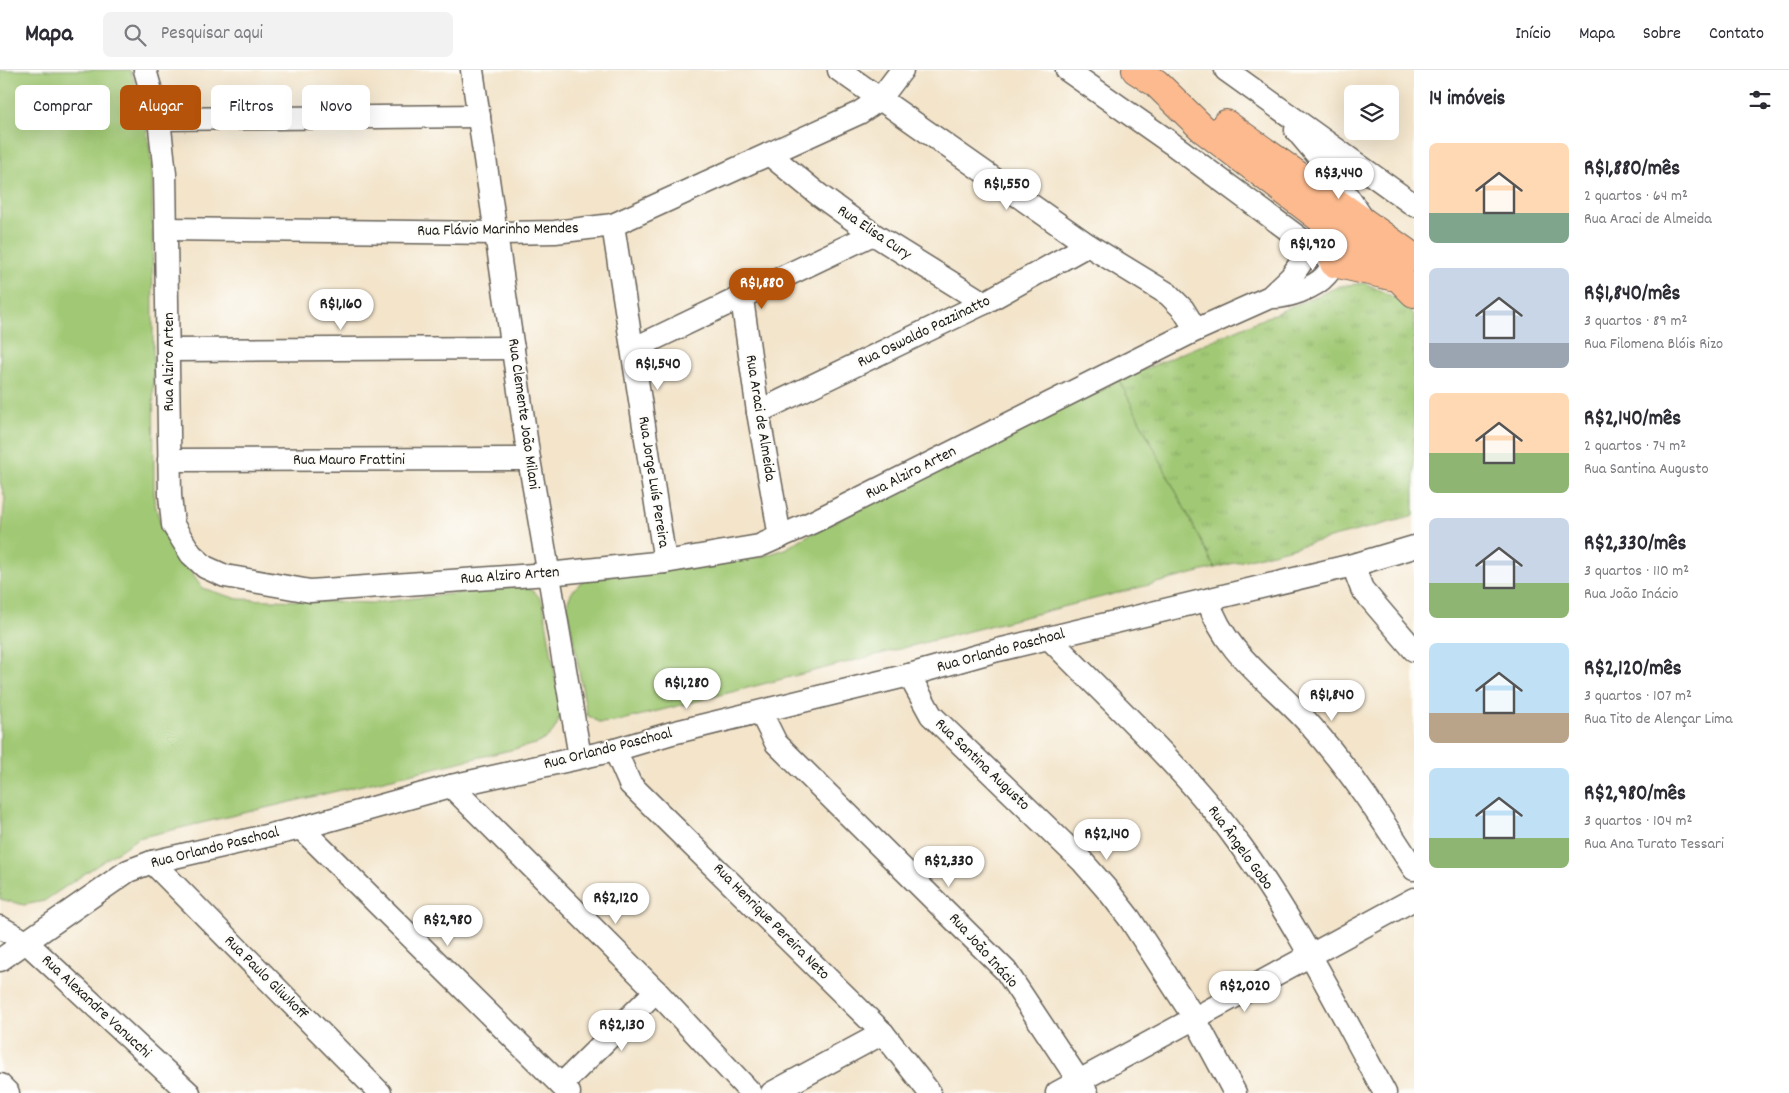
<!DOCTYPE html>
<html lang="pt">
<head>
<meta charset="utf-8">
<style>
  body { margin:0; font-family:Dekko,sans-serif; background:#f2f2f3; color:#2b2b33; height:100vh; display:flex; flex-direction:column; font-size:19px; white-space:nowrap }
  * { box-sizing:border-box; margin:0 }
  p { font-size:16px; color:#7c7c81 }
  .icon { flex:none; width:28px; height:28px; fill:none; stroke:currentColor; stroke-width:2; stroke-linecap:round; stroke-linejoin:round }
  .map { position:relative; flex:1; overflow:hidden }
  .drawer { display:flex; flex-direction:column; background:#fff; width:375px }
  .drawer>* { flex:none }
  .top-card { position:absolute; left:15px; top:15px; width:475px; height:45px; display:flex; gap:10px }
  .buttons { position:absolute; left:1344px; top:15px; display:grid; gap:10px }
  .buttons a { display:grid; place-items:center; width:55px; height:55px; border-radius:8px; background:#fff; box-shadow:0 5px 20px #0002; font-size:25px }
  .price { position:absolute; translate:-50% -42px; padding:0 11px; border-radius:18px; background:#fff; color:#222; font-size:16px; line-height:32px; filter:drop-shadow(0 1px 2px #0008) }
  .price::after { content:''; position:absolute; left:50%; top:30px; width:15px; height:11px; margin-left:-8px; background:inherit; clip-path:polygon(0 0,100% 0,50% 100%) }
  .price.selected { background:#b45309; color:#fff }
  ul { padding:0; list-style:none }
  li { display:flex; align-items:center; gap:15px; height:125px; padding:0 15px }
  li span { display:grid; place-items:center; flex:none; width:140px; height:100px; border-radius:8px; color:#555 }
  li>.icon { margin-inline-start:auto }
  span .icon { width:60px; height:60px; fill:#fffc; stroke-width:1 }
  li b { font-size:21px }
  h2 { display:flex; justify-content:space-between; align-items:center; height:60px; padding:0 15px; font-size:21px }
  .chip { padding:0 18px; border-radius:8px; background:#fff; box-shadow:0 5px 20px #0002; font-size:18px; line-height:45px }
  .chip.selected { background:#b45309; color:#fff }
  header { display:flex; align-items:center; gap:30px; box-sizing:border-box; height:70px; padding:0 25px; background:#fff; border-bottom:1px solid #e1e1e2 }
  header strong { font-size:24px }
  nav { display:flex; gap:28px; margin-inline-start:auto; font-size:18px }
  .search { width:350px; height:45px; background:#f2f2f3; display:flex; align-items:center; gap:12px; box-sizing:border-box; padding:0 18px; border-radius:8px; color:#7c7c81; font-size:19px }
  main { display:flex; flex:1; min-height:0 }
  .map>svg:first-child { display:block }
</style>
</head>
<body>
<header>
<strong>Mapa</strong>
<div class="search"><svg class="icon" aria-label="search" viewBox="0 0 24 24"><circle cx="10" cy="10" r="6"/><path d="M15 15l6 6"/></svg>Pesquisar aqui</div>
<nav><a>Início</a><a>Mapa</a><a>Sobre</a><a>Contato</a></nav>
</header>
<main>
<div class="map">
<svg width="1414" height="1023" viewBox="0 0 1414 1023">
  <defs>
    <pattern id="park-tufts" width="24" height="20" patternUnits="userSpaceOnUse" patternTransform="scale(1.25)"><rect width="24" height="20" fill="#a1c975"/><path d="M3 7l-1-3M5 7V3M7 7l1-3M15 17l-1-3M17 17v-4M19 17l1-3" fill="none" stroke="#8aac65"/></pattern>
  </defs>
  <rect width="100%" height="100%" fill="#fdfcf7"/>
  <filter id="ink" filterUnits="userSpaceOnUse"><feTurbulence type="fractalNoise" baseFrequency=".02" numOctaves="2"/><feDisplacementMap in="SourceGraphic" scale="10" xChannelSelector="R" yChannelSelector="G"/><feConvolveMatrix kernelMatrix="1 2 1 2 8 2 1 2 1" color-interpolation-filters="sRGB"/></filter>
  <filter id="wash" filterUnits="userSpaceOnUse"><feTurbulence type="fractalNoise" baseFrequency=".0096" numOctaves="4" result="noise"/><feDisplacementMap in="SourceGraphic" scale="20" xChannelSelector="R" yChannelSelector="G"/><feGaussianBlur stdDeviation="1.12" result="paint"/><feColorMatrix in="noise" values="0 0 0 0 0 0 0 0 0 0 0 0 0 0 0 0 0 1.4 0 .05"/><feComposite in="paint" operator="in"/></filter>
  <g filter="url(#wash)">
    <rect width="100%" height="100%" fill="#f3e4ca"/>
    <g fill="#a1c975" stroke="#5e7248">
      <path d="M 0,0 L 130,0 C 143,31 148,64 152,98 L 154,431 L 163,462 L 202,518 L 238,529 L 372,533 L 511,517 C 529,517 533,517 543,533 L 561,641 C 558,658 551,667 536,674 L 138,768 L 44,831 L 24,835 L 0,829 L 0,477 L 5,428 L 0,412 Z"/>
      <path d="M 1119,310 L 1215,498 L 615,652 L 600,653 L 587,645 L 567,535 C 570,523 575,516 586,509 L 764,486 L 785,479 L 805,467 Z"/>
    </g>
    <path fill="url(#park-tufts)" stroke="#5e7248" d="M 1365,213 L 1401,231 L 1414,245 L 1414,446 L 1215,498 L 1119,310 L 1340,216 Z"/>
  </g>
  <g filter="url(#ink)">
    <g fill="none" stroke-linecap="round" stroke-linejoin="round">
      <defs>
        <g id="minor">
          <path d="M 145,0 L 159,49 L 165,104 L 170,425 L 173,455 L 191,484 L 205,497 L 225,506 L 310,521 L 548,504 L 665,492 L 759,476 L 813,452 L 1196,260 L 1270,227 L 1291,207 L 1328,154"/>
          <path d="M 472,0 L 529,389 L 580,687"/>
          <path d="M 839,0 L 1088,175 L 1168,224 L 1183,239 L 1196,260"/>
          <path d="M 1067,0 L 1171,73 L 1325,187"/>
          <path d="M 1226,0 L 1414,135"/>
          <path d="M 159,49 L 479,46"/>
          <path d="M 1296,60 L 1328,98 L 1361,146"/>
          <path d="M 769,84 L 819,125 L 873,164 L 984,233"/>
          <path d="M 613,155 L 665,492"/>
          <path d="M 167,159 L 496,163 L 555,162 L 613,155 L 859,43 L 880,29 L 902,0"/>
          <path d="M 1270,227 C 1287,228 1315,218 1326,205 C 1333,197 1338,187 1343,178"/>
          <path d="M 742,229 L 758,342 L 780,467"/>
          <path d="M 633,279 L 873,164"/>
          <path d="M 169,280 L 513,278"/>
          <path d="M 758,342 L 984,233 L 1088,175"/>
          <path d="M 169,390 L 529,389"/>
          <path d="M 1357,494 L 1357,506 L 1362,519 L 1414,580"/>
          <path d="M 1208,530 C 1225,585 1273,613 1310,655 C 1350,700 1381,748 1414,799"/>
          <path d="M 1049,568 C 1110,631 1183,697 1235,768 C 1294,847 1338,937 1385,1023"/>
          <path d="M 909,605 L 931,645 L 1082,791 L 1109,822 L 1130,849 L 1195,949 L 1235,1023"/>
          <path d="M 761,643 L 776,673 L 1006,901 L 1087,1023"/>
          <path d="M 615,680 L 630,714 L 883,963 L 930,1023"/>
          <path d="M 451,716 L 656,921 L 751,1023"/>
          <path d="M 301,758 L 569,1023"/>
          <path d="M 152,792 L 380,1023"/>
          <path d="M 0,857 L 26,872 L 189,1023"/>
          <path d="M 0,890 L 128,801 L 152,792 L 301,758 L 451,716 L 615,680 L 672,663 L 909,605 L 998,580 L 1357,494 L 1414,477"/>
          <path d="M 0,1015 L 8,1023"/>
          <path d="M 561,1015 L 656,921"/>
          <path d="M 772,1023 L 883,963"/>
          <path d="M 1057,1023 L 1414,829"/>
        </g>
        <g id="major">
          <path d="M 1136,0 L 1156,13 L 1203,59 L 1399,208 L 1414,223"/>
          <path d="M 1226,54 L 1414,188"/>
          <path d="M 1334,193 L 1391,206"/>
        </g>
      </defs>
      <use href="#minor" stroke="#676259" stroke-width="25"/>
      <use href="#major" stroke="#676259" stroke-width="30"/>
      <use href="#minor" stroke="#fff" stroke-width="22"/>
      <use href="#major" stroke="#fcba8e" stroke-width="28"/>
    </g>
  </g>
  <g text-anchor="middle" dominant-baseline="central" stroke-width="4" stroke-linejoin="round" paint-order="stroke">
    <g font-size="16" fill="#1c1c1c" stroke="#fdfcf7">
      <text transform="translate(498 160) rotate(-1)">Rua Flávio Marinho Mendes</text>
      <text transform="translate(874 163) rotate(34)">Rua Elisa Cury</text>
      <text transform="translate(924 262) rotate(-26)">Rua Oswaldo Pazzinatto</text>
      <text transform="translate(169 292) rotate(-90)">Rua Alziro Arten</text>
      <text transform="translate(523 344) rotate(82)">Rua Clemente João Milani</text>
      <text transform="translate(760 348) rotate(81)">Rua Araci de Almeida</text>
      <text x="349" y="390">Rua Mauro Frattini</text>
      <text transform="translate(911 403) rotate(-27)">Rua Alziro Arten</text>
      <text transform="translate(653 412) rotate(81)">Rua Jorge Luís Pereira</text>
      <text transform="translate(510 506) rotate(-4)">Rua Alziro Arten</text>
      <text transform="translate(1001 581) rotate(-15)">Rua Orlando Paschoal</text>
      <text transform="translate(608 679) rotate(-14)">Rua Orlando Paschoal</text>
      <text transform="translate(982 695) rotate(44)">Rua Santina Augusto</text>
      <text transform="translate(215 778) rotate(-14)">Rua Orlando Paschoal</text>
      <text transform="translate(1240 778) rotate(54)">Rua Ângelo Gobo</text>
      <text transform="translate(771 852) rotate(45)">Rua Henrique Pereira Neto</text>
      <text transform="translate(983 881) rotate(48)">Rua João Inácio</text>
      <text transform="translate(266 908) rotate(45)">Rua Paulo Gliwkoff</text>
      <text transform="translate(96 937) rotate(43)">Rua Alexandre Vanucchi</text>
    </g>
  </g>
</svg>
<div class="buttons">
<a><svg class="icon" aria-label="layers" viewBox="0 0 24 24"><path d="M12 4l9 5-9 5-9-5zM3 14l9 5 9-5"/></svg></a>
</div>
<b class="price" style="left:1339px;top:130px">R$3,440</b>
<b class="price" style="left:1007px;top:141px">R$1,550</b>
<b class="price" style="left:1313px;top:201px">R$1,920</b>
<b class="price selected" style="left:762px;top:240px">R$1,880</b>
<b class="price" style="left:341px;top:261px">R$1,160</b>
<b class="price" style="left:658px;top:321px">R$1,540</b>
<b class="price" style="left:687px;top:640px">R$1,280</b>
<b class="price" style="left:1332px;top:652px">R$1,840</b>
<b class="price" style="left:1107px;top:791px">R$2,140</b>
<b class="price" style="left:949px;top:818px">R$2,330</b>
<b class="price" style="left:616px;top:855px">R$2,120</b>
<b class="price" style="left:448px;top:877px">R$2,980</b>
<b class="price" style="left:1245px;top:943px">R$2,020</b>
<b class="price" style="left:622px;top:982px">R$2,130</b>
<div class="top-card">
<a class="chip">Comprar</a>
<a class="chip selected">Alugar</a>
<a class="chip">Filtros</a>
<a class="chip">Novo</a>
</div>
</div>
<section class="drawer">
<h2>14 imóveis<svg class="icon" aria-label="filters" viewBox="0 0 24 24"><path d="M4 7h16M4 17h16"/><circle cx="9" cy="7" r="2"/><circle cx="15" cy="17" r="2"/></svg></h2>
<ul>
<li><span style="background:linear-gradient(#ffd9b3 70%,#7fa58c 0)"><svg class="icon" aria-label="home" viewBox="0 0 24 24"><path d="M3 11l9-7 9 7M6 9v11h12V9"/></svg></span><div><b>R$1,880/mês</b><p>2 quartos · 64 m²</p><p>Rua Araci de Almeida</p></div></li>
<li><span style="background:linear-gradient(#c9d6e8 75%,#9aa5b1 0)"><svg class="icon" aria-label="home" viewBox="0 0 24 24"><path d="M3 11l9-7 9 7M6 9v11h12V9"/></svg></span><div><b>R$1,840/mês</b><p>3 quartos · 89 m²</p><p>Rua Filomena Blóis Rizo</p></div></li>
<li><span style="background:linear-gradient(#ffd9b3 60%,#8fb573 0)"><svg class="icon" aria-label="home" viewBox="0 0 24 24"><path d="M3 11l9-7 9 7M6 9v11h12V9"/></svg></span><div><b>R$2,140/mês</b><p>2 quartos · 74 m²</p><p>Rua Santina Augusto</p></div></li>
<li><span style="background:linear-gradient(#c9d6e8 65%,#8fb573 0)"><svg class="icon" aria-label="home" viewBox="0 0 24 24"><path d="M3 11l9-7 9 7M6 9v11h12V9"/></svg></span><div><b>R$2,330/mês</b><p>3 quartos · 110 m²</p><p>Rua João Inácio</p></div></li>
<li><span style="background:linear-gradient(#bfe0f5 70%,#b9a48a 0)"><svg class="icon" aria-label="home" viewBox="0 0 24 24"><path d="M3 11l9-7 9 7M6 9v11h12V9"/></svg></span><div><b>R$2,120/mês</b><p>3 quartos · 107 m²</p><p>Rua Tito de Alençar Lima</p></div></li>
<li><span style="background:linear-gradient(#bfe0f5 70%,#8fb573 0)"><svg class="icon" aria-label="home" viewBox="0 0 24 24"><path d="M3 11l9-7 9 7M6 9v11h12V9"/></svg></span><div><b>R$2,980/mês</b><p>3 quartos · 104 m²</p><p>Rua Ana Turato Tessari</p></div></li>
</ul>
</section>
</main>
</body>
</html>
